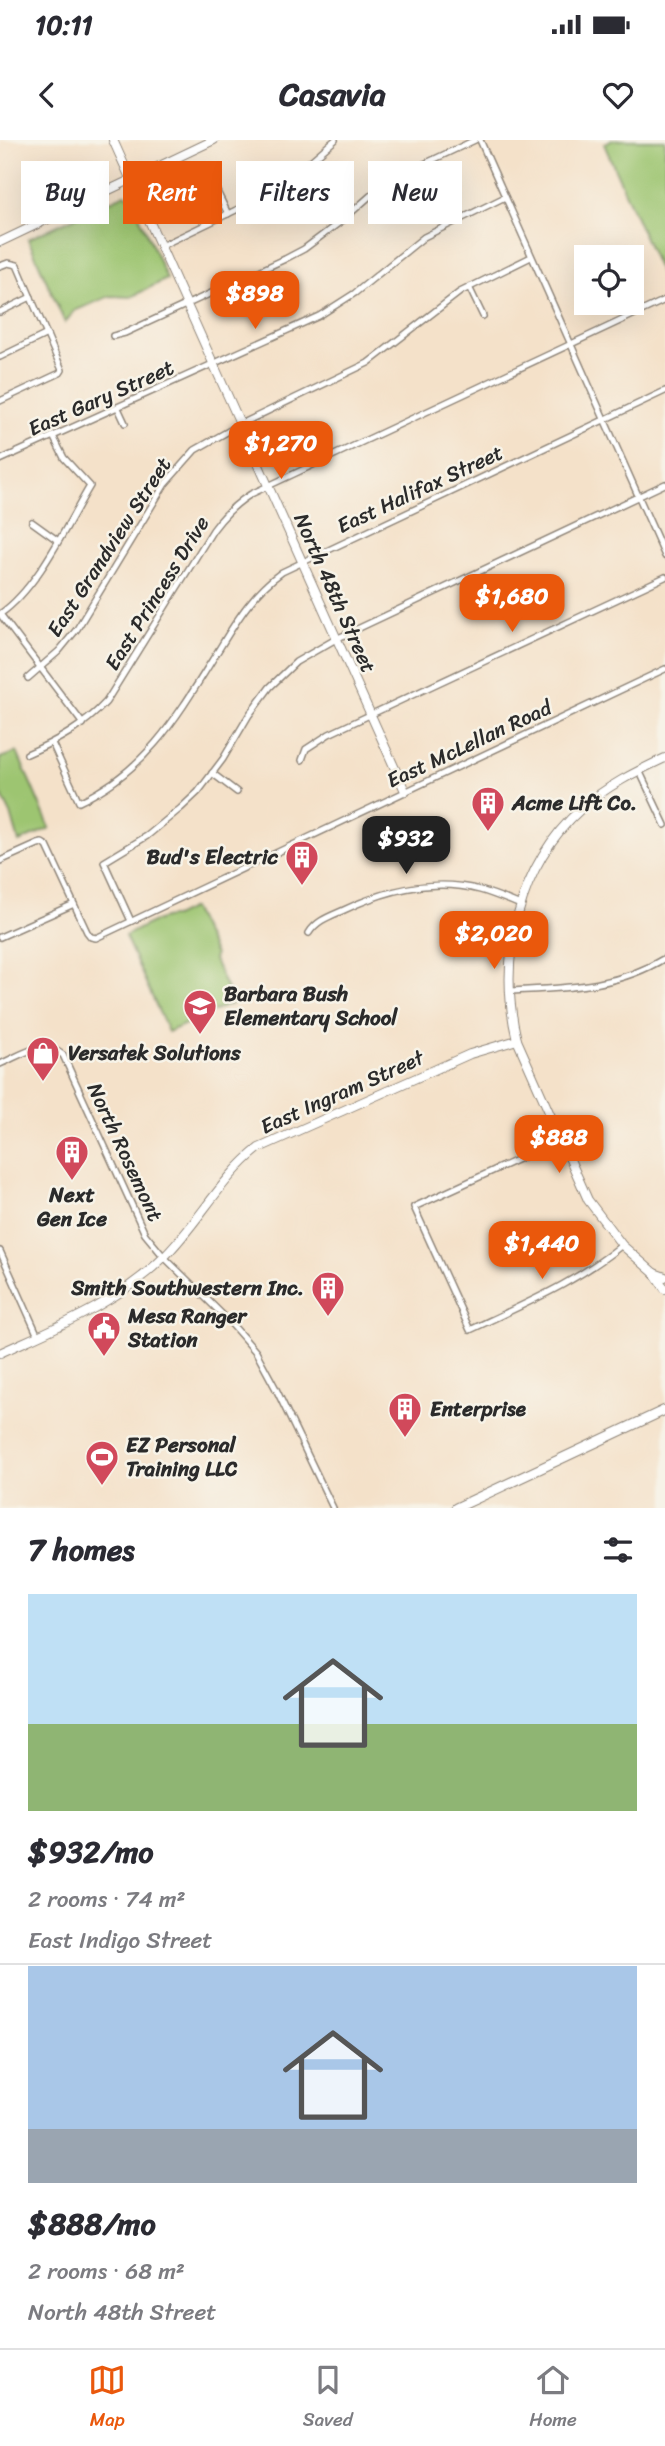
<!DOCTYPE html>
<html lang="en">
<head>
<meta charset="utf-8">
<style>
  body { margin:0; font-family:Sriracha,sans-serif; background:#f7f7f7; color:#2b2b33; height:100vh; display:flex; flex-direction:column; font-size:26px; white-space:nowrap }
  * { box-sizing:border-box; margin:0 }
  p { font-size:23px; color:#7c7c81 }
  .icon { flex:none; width:38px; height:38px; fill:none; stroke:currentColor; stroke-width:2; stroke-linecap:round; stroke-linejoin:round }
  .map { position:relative; height:1368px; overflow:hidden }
  .side { display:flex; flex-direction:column; background:#fff; flex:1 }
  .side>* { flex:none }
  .banner { position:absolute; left:21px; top:21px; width:623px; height:63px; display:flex; gap:14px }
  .fabs { position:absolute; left:574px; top:105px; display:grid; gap:14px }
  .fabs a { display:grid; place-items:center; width:70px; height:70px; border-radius:0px; background:#fff; box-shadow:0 7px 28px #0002; font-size:35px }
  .price { position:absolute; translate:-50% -60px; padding:0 16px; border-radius:14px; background:#ea580c; color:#fff; font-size:23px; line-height:46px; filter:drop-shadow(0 2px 4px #0008) }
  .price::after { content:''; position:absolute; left:50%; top:42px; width:21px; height:16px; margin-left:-10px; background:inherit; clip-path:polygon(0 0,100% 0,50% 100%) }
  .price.current { background:#222; color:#fff }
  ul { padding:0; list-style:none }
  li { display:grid; align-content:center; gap:14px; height:371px; padding:0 28px }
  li+li { border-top:2px solid #e1e1e2 }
  li span { display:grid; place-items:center; height:217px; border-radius:0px; color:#555 }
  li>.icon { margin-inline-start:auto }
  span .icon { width:126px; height:126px; fill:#fffc; stroke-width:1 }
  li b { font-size:30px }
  h2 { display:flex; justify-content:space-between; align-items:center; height:84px; padding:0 28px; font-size:30px }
  .chip { padding:0 24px; border-radius:0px; background:#fff; box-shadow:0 7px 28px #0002; font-size:24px; line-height:63px }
  .chip.current { background:#ea580c; color:#fff }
  .status { display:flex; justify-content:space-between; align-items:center; height:49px; padding:0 35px; background:#fff; direction:ltr }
  .status svg { height:19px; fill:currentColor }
  header { display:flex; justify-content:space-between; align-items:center; height:91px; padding:0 28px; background:#fff; font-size:32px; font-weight:700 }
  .tabs { display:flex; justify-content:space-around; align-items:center; height:98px; border-top:2px solid #e1e1e2; background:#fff; font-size:19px; color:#7c7c81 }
  .tabs a { display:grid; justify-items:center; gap:4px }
  .tabs .current { color:#ea580c }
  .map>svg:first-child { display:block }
</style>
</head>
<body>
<div class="status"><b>10:11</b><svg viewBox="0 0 49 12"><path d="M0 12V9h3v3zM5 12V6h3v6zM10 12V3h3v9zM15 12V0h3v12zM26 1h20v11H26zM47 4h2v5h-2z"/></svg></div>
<header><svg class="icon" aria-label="back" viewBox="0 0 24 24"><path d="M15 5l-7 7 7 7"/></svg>Casavia<svg class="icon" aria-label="heart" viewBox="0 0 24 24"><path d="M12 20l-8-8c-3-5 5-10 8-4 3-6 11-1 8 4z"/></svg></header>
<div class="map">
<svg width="665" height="1368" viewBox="0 0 665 1368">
  <rect width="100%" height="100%" fill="#f7f3e8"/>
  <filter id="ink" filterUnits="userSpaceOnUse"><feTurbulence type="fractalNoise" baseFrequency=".0143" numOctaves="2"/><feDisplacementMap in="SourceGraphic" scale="14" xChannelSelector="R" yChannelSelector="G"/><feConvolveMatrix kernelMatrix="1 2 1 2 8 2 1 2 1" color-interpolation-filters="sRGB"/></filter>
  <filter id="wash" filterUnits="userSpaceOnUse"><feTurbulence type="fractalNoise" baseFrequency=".00686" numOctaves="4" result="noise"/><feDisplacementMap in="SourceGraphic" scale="28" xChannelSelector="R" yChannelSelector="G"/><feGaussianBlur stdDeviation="1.57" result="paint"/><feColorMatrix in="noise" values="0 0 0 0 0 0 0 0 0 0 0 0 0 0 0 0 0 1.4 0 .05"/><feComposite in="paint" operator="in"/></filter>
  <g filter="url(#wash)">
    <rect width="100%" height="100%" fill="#f4e1c9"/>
    <g fill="#9dc571" stroke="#64784e" stroke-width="2">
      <path d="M 612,0 L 665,0 L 665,144 L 604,4 Z"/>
      <path d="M 125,54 L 131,57 L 167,139 L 131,157 L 110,156 L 74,171 L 65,183 L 28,99 Z"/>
      <path d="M 17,612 L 50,688 L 19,702 L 11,674 L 0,652 L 0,618 Z"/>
      <path d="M 192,768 L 215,815 L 214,820 L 233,863 L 168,892 L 125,796 C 139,789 159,776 174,777 Z"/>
    </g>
  </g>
  <g filter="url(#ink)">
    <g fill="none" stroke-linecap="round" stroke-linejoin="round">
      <defs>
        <g id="street">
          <path d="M 480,0 L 665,416"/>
          <path d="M 210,37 L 228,74"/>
          <path d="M 161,106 L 261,58 L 285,43 L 335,0"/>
          <path d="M 0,126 L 8,123 L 17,125 L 62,230 L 60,233 L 0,261"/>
          <path d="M 469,147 L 483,176"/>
          <path d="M 0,172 L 31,157"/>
          <path d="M 113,196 L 125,193 L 285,119 L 304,109 L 344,79 L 379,48 L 405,33 L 475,0"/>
          <path d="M 0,217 L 47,194"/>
          <path d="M 118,268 L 125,283"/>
          <path d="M 53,296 L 64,318 L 90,346 C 66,386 38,448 0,474 L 83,584"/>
          <path d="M 0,320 L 319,176 L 355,153 L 424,97 L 505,57"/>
          <path d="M 32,382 L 57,400"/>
          <path d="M 28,538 L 59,511 L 77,489 L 165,344 L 195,310 L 241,284 L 368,223 L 460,152 L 531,117"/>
          <path d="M 52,603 L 79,662 C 150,629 181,570 221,506 C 238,478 254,452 282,432 L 665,251"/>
          <path d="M 27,614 C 57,601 83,587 106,562 L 213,390 C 224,375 235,364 251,354 L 665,160"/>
          <path d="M 302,620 L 306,609 L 329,594 L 665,437"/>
          <path d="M 639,630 L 665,685"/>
          <path d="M 212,633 L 237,652"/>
          <path d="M 0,721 L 38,704 L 42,703 L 47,706 L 87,792 L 91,797 L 96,798 L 665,529"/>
          <path d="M 131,781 L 104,722 L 147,696 L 181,668 L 198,652 L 223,619 L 249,575 L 270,547 L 296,522 L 336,499 L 665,344"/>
          <path d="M 309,793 C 317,780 331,776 344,770 C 386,750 435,738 480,750 C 494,754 508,760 521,765"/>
          <path d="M 0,797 L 74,764"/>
          <path d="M 510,851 C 565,848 617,848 665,818"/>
          <path d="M 0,924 C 22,915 41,898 63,915 L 145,1094 L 164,1117 L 228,1180 L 256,1212 L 276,1249 L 333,1368"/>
          <path d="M 560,1000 L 414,1067 L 470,1190 C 526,1163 574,1144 622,1105"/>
          <path d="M 0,1111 L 38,1196"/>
        </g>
        <g id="secondary">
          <path d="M 113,0 L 405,651"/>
          <path d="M 0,102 L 214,0"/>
          <path d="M 665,618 C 635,632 607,646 582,668 C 518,725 497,818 517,900 L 588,1060 L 622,1105 L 654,1133 L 665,1137"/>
          <path d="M 654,1133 L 665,1149"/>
          <path d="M 0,1213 C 59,1186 118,1163 165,1116 C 199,1082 221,1038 259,1008 L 470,914 L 517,900"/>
        </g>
        <path id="primary" d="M 456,1368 L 665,1270"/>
      </defs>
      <use href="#street" stroke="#90867a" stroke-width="8"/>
      <use href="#secondary" stroke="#90867a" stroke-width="10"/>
      <use href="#primary" stroke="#90867a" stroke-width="11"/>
      <use href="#street" stroke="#fff" stroke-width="5"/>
      <use href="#secondary" stroke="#fff" stroke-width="8"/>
      <use href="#primary" stroke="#fff" stroke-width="9"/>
    </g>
  </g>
  <defs>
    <symbol id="building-pin" viewBox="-11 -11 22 30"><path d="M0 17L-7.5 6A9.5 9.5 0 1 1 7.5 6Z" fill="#d1495b" stroke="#f7f3e8"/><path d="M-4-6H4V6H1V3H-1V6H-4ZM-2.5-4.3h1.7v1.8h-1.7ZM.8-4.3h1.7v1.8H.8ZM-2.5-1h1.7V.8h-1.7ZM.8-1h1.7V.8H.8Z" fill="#fff"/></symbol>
    <symbol id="school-pin" viewBox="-11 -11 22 30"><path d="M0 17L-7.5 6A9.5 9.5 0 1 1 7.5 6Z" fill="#d1495b" stroke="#f7f3e8"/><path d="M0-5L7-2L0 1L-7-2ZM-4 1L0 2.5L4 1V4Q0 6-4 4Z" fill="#fff"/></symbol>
    <symbol id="shop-pin" viewBox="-11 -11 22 30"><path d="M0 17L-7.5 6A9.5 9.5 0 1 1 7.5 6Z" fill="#d1495b" stroke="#f7f3e8"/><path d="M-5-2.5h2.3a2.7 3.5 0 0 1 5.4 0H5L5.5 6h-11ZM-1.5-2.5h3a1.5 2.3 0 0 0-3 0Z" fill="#fff"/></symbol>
    <symbol id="civic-pin" viewBox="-11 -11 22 30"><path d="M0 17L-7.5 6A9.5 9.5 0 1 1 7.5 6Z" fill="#d1495b" stroke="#f7f3e8"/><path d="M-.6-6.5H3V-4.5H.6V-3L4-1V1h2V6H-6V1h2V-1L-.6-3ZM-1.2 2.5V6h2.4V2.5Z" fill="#fff"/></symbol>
    <symbol id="stadium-pin" viewBox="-11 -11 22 30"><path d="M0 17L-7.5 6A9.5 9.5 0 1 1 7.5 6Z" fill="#d1495b" stroke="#f7f3e8"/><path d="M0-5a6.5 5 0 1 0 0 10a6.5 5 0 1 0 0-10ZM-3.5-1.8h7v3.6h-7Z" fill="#fff"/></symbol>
  </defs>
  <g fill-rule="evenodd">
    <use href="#building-pin" x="469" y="644" width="38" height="52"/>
    <use href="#building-pin" x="283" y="698" width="38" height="52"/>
    <use href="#school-pin" x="181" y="847" width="38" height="52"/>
    <use href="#shop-pin" x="24" y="894" width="38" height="52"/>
    <use href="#building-pin" x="53" y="993" width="38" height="52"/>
    <use href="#building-pin" x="309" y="1129" width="38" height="52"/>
    <use href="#civic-pin" x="85" y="1169" width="38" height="52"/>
    <use href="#building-pin" x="386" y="1250" width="38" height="52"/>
    <use href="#stadium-pin" x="83" y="1298" width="38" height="52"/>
  </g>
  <g text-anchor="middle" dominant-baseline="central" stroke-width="5" stroke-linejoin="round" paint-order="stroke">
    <g font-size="21" fill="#2b2b2b" stroke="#f7f3e8">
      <text transform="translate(101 258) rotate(-24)">East Gary Street</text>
      <text transform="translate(420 349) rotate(-25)">East Halifax Street</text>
      <text transform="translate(109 407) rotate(-57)">East Grandview Street</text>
      <text transform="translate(157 453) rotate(-58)">East Princess Drive</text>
      <text transform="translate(335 453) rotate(66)">North 48th Street</text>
      <text transform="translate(469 604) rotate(-25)">East McLellan Road</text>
      <text transform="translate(342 952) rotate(-24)">East Ingram Street</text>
      <text transform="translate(125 1012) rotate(65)">North Rosemont</text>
    </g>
    <g font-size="21" font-weight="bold" fill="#2b2b2b" stroke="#f7f3e8" text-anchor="start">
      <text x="512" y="663">Acme Lift Co.</text>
      <text x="278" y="717" text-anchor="end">Bud's Electric</text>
      <text x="224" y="854">Barbara Bush<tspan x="224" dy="24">Elementary School</tspan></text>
      <text x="68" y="913">Versatek Solutions</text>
      <text x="72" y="1055" text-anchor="middle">Next<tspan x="72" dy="24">Gen Ice</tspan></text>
      <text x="304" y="1148" text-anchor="end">Smith Southwestern Inc.</text>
      <text x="128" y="1176">Mesa Ranger<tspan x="128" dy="24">Station</tspan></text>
      <text x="430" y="1269">Enterprise</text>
      <text x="126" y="1305">EZ Personal<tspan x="126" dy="24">Training LLC</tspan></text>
    </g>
  </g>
</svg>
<div class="fabs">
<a><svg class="icon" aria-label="locate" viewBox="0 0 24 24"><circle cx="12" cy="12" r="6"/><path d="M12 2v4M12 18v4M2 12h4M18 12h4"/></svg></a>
</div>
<b class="price" style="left:255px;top:191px">$898</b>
<b class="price" style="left:281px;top:341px">$1,270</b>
<b class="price" style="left:512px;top:494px">$1,680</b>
<b class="price current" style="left:406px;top:736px">$932</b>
<b class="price" style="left:494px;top:831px">$2,020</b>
<b class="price" style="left:559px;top:1035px">$888</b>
<b class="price" style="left:542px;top:1141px">$1,440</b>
<div class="banner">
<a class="chip">Buy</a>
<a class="chip current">Rent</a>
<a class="chip">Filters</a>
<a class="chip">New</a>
</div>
</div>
<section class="side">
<h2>7 homes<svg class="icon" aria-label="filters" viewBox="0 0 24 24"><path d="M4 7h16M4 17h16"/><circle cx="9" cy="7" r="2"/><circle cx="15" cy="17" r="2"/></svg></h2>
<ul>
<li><span style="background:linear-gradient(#bfe0f5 60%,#8fb573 0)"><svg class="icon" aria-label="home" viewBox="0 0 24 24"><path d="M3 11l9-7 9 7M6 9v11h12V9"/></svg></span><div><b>$932/mo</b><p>2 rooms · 74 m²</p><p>East Indigo Street</p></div></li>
<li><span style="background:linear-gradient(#a9c7e8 75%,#9aa5b1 0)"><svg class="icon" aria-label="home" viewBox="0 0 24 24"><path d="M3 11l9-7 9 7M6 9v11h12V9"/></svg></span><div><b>$888/mo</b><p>2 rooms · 68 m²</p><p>North 48th Street</p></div></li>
</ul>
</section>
<nav class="tabs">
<a class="current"><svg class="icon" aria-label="map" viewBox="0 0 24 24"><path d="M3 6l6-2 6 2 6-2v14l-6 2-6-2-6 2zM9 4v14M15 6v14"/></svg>Map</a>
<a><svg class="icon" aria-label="saved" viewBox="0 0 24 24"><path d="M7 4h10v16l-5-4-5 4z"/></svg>Saved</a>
<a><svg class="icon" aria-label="home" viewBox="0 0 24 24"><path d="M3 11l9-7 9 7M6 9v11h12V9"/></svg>Home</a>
</nav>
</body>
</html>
